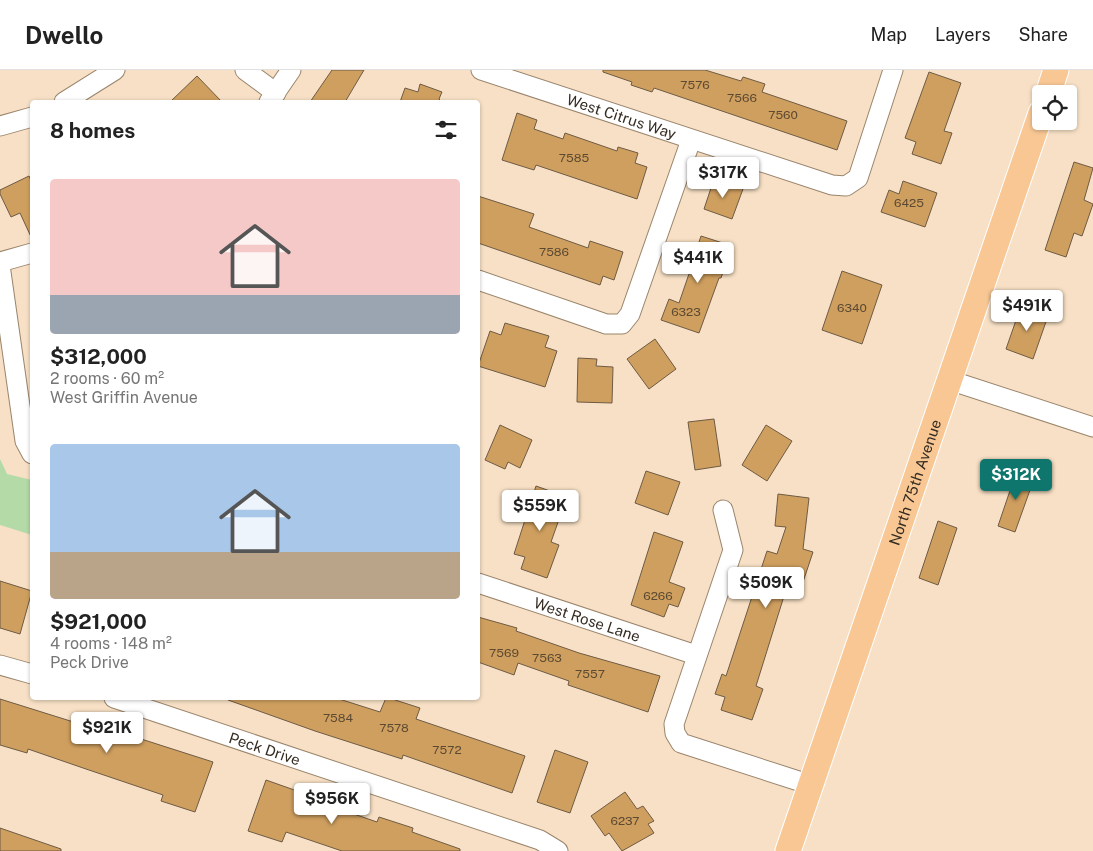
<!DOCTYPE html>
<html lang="en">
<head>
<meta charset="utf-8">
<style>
  body { margin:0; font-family:"Public Sans",sans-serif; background:#f6f6f6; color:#222; height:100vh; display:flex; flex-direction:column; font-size:19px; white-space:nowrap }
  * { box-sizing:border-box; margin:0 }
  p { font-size:16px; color:#767676 }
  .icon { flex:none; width:28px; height:28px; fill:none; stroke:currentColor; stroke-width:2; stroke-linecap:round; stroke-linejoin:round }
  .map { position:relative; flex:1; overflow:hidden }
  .drawer { position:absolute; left:30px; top:30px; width:450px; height:600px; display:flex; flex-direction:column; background:#fff; border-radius:5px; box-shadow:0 1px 4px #0004 }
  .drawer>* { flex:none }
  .fabs { position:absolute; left:1032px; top:15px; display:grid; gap:10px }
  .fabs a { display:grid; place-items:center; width:45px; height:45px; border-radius:5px; background:#fff; box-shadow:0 1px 4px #0004; font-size:25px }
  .price { position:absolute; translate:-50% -42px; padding:0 11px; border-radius:5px; background:#fff; color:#222; font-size:16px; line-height:32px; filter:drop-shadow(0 1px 2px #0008) }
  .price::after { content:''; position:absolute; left:50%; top:30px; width:15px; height:11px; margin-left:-8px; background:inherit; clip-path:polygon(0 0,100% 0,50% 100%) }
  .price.active { background:#0f766e; color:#fff }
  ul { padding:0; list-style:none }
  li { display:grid; align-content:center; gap:10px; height:265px; padding:0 20px }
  li span { display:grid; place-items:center; height:155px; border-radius:5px; color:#555 }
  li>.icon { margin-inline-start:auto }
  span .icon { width:90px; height:90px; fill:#fffc; stroke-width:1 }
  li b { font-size:21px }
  h2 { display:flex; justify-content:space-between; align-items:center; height:60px; padding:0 20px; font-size:21px }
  header { display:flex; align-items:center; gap:30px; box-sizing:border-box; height:70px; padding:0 25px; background:#fff; border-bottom:1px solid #e0e0e0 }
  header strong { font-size:24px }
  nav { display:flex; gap:28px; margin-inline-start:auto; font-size:18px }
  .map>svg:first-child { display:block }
</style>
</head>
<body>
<header>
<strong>Dwello</strong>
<nav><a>Map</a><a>Layers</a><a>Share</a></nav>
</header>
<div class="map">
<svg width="1093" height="781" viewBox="0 0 1093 781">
  <rect width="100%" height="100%" fill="#f7e0c5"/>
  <path fill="#b4dba7" d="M 0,389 L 7,404 L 32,410 L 32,465 L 0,455 Z"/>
  <g fill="#cf9f5f" stroke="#6e5b44">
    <path d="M 332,0 L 364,0 L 345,32 L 310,32 Z"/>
    <path d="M 603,0 L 705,0 L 741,11 L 743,7 L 765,14 L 762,22 L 847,51 L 837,80 L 654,18 L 652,22 L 631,15 L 632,12 L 603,2 Z"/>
    <path d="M 929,2 L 961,13 L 944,61 L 952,63 L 941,94 L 912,84 L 916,72 L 905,68 Z"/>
    <path d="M 197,6 L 222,32 L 170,32 Z"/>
    <path d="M 420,14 L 442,22 L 439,29 L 442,32 L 400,32 L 405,18 L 418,22 Z"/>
    <path d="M 517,43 L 537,50 L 534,59 L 563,69 L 565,63 L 617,81 L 618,77 L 638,83 L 635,93 L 647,97 L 637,129 L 536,95 L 534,100 L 502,90 Z"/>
    <path d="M 1074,92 L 1093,98 L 1084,130 L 1093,134 L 1082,166 L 1074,163 L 1066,187 L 1045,180 Z"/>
    <path d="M 29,106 L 32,113 L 32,169 L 20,143 L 11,147 L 0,124 L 0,120 Z"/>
    <path d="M 714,109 L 743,119 L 732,149 L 704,139 Z"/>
    <path d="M 903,111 L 937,123 L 925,157 L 881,142 L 889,120 L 899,124 Z"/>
    <path d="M 478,126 L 534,144 L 529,157 L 588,178 L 590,171 L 623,182 L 614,210 L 603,206 L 600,215 L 478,173 Z"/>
    <path d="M 701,166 L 732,176 L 721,208 L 719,208 L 699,263 L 661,250 L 669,229 L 679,233 L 691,198 L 680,194 L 687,175 L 697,178 Z"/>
    <path d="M 842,201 L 882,215 L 862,274 L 822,260 Z"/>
    <path d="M 1021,236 L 1048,246 L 1033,289 L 1006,279 Z"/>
    <path d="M 505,253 L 549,266 L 545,277 L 557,281 L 545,317 L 478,296 L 490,261 L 501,265 Z"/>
    <path d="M 655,269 L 676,299 L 649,319 L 627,289 Z"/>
    <path d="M 578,288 L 597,289 L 596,296 L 613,297 L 612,333 L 577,332 Z"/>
    <path d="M 714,349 L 721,396 L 695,400 L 688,352 Z"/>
    <path d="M 500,355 L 532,370 L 520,398 L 508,392 L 505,399 L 485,390 Z"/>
    <path d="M 766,355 L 792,371 L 767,411 L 742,395 Z"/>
    <path d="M 1017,400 L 1035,406 L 1015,462 L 998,456 Z"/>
    <path d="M 646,401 L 680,412 L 668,445 L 635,433 Z"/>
    <path d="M 536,416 L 564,426 L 560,437 L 563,438 L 551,472 L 559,475 L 547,508 L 521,499 L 525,487 L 514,484 Z"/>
    <path d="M 778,424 L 809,428 L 803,479 L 813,482 L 802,515 L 789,510 L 756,616 L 763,619 L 752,650 L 721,640 L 725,627 L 715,624 L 722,604 L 726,606 L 767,481 L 777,484 L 786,457 L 775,456 Z"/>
    <path d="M 938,451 L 957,458 L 938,515 L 919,508 Z"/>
    <path d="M 654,462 L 683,472 L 669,512 L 685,518 L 678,537 L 669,534 L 664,547 L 631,535 Z"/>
    <path d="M 0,511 L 32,521 L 20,564 L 0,558 Z"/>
    <path d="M 478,547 L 517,558 L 516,561 L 579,583 L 660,606 L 648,642 L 568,615 L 569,611 L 518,593 L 514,605 L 478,592 Z"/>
    <path d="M 229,628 L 336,628 L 380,642 L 386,628 L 389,628 L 420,638 L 416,649 L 525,686 L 512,723 L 403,685 L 402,689 L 315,661 L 228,630 Z"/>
    <path d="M 0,629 L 112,664 L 113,660 L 213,692 L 195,742 L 161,731 L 163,725 L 86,699 L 28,679 L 27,683 L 0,675 Z"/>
    <path d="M 555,680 L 588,692 L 570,743 L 537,732 Z"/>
    <path d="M 266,710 L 300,722 L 299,725 L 377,752 L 379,747 L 413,758 L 412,762 L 460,779 L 460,781 L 342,781 L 286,762 L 282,772 L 248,761 Z"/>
    <path d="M 625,722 L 637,739 L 643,736 L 654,751 L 648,754 L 654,763 L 622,781 L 609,763 L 605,766 L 591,746 Z"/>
    <path d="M 0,758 L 61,779 L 61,781 L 0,781 Z"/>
  </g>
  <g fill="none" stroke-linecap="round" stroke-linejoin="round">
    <defs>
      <g id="minor">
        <path d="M 245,0 L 276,23"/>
        <path id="s1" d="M 481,0 L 832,115 L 846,116 L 858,108 L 893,0"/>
        <path d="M 64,32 L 115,0"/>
        <path d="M 269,32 L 291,0"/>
        <path d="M 0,56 L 32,47"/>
        <path d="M 0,192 L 32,183"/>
        <path d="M 0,195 L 25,371 L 32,384"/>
        <path d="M 478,210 L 606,254 L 622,254 L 630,244 L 691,70"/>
        <path d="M 949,310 L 1093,357"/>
        <path d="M 723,440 L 733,480 L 674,654 L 675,663 L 681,673 L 811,715"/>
        <path id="s2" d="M 478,513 L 696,585"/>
        <path d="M 0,595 L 32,604"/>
        <path id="s3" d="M 114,628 L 540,770 L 558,781"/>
      </g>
      <g id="major">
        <path d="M 1048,24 L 1056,0"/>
        <path id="s4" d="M 788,781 L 1041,43"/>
      </g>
    </defs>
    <use href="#minor" stroke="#9a856d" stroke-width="21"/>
    <use href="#major" stroke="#fff" stroke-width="27"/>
    <use href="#minor" stroke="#fff" stroke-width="19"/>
    <use href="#major" stroke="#f8c794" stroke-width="25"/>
  </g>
  <g text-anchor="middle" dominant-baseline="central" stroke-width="4" stroke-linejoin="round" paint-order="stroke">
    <g font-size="12" fill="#5c4931">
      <text x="695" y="15">7576</text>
      <text x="742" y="28">7566</text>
      <text x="783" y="45">7560</text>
      <text x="574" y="88">7585</text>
      <text x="909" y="133">6425</text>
      <text x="554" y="182">7586</text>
      <text x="852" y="238">6340</text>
      <text x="686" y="242">6323</text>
      <text x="658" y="526">6266</text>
      <text x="504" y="583">7569</text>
      <text x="547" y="588">7563</text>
      <text x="590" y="604">7557</text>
      <text x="338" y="648">7584</text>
      <text x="394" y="658">7578</text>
      <text x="447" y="680">7572</text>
      <text x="625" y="751">6237</text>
    </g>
    <g font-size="15" fill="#352c22" stroke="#f7e0c5">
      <text stroke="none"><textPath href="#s1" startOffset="148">West Citrus Way</textPath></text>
      <text stroke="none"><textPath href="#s4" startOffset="390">North 75th Avenue</textPath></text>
      <text stroke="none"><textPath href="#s2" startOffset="115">West Rose Lane</textPath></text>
      <text stroke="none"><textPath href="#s3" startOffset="159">Peck Drive</textPath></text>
    </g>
  </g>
</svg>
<div class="fabs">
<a><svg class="icon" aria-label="locate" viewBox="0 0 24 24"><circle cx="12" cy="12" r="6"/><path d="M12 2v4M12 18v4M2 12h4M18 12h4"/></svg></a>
</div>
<b class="price" style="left:723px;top:129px">$317K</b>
<b class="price" style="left:698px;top:214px">$441K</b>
<b class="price" style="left:1027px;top:262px">$491K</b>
<b class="price active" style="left:1016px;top:431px">$312K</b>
<b class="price" style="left:540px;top:462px">$559K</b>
<b class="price" style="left:766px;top:539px">$509K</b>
<b class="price" style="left:107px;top:684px">$921K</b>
<b class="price" style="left:332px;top:755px">$956K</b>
<section class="drawer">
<h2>8 homes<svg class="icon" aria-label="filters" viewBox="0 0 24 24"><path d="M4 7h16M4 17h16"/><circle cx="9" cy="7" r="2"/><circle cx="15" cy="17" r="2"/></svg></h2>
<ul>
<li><span style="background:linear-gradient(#f6c9c9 75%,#9aa5b1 0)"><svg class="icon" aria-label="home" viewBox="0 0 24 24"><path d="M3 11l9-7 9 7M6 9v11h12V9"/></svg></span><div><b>$312,000</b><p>2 rooms · 60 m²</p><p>West Griffin Avenue</p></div></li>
<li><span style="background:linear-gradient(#a9c7e8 70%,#b9a48a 0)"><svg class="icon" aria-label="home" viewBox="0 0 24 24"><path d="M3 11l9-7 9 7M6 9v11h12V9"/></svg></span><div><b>$921,000</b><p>4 rooms · 148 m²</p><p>Peck Drive</p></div></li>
</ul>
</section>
</div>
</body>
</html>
